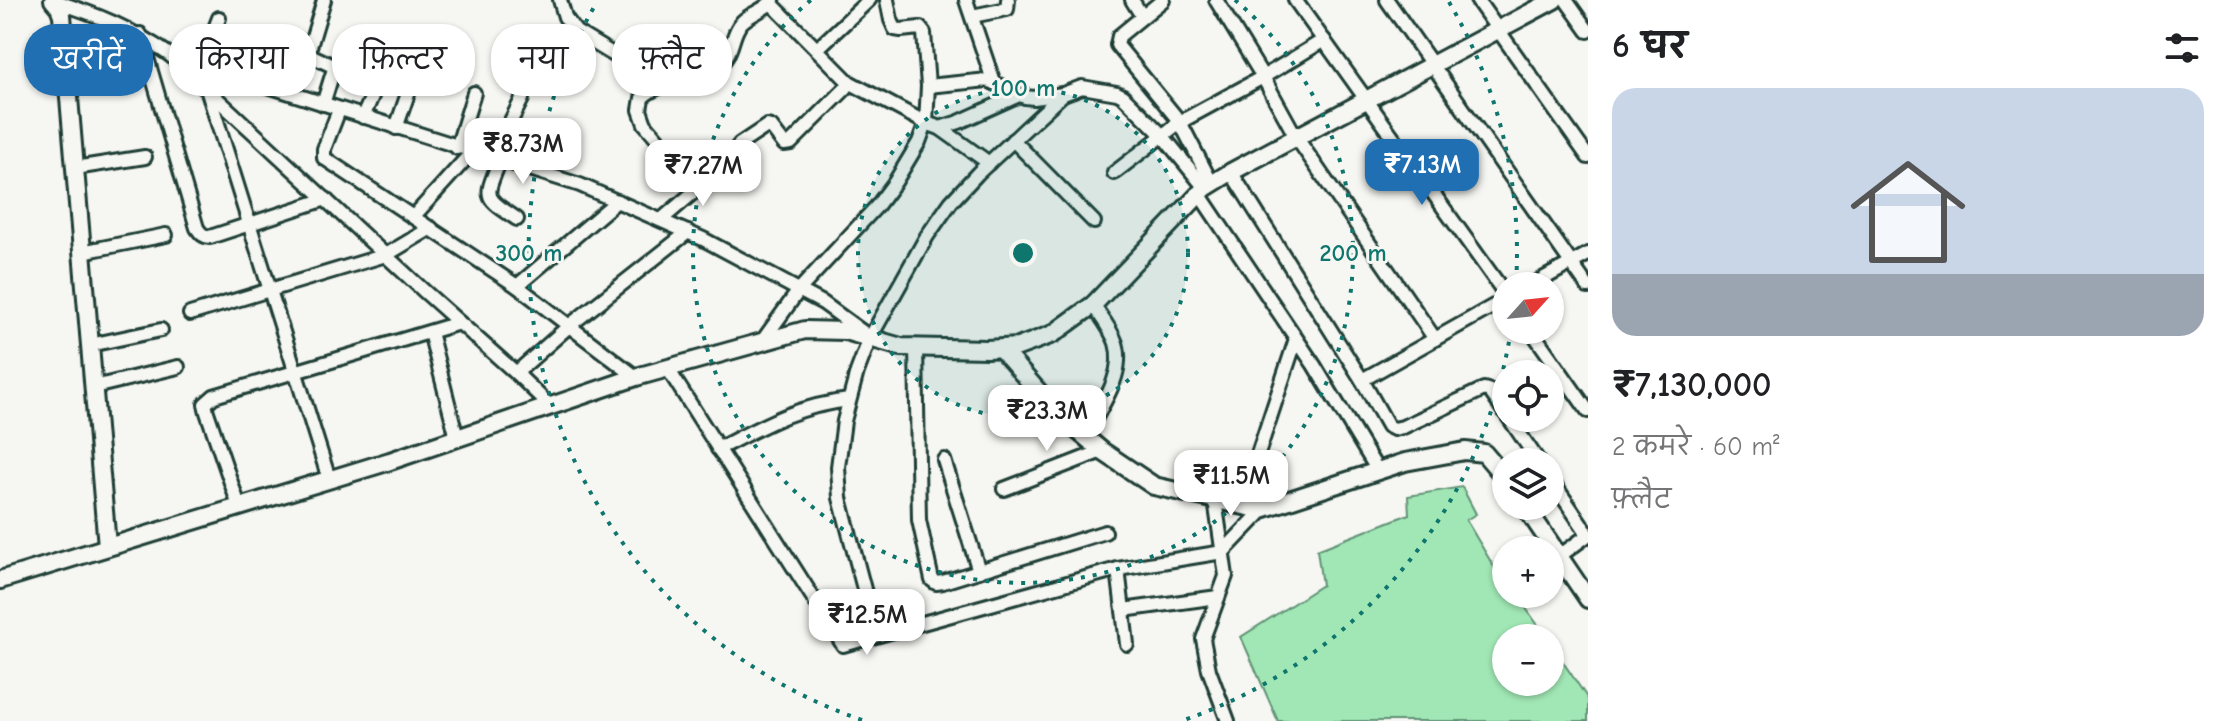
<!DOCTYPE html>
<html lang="hi">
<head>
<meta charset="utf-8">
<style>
  body { margin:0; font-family:"Comic Neue","Playpen Sans Deva",sans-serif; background:#f2f2f2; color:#202124; height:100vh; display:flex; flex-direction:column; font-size:30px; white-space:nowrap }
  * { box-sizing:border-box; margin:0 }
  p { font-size:26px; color:#757577 }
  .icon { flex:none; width:44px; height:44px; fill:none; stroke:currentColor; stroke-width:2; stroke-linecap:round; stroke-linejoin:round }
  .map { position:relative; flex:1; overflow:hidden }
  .panel { display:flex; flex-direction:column; background:#fff; width:640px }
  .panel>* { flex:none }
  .top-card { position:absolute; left:24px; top:24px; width:760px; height:72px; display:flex; gap:16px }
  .needle { width:52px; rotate:63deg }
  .tools { position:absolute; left:1492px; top:272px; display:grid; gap:16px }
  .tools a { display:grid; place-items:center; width:72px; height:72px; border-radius:50%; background:#fff; box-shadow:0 2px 6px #0004; font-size:40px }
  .price { position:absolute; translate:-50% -68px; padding:0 18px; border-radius:16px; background:#fff; color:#222; font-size:26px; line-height:52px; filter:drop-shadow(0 2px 4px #0008) }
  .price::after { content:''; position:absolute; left:50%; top:48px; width:24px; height:18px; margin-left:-12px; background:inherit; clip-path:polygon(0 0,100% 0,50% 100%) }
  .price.current { background:#1f6fb2; color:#fff }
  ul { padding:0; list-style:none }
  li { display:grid; align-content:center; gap:16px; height:424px; padding:0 24px }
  li span { display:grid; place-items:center; height:248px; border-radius:24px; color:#555 }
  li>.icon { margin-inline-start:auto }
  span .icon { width:144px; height:144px; fill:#fffc; stroke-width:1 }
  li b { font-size:34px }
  h2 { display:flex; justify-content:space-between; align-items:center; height:96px; padding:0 24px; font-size:34px }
  .tag { padding:0 28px; border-radius:32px; background:#fff; box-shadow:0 2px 6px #0004; font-size:28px; line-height:72px }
  .tag.current { background:#1f6fb2; color:#fff }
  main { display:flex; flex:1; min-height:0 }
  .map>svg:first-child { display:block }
</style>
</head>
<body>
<main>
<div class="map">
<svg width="1588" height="721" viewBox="0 0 1588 721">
  <rect width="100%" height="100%" fill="#f6f6f2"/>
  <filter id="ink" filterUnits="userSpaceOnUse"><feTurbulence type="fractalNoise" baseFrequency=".0125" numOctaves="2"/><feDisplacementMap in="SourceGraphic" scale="16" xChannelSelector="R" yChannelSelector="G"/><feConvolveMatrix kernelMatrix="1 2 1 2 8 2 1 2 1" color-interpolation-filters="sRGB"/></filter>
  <g filter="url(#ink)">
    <path fill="#a1e7b5" stroke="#609274" stroke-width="2" d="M 1462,487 L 1476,514 L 1466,520 L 1503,582 L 1506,580 L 1506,594 L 1521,594 L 1518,597 L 1547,638 L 1506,638 L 1506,682 L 1550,682 L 1550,643 L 1588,699 L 1588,721 L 1278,721 L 1241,637 L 1322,585 L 1317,550 L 1409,514 L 1408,496 Z"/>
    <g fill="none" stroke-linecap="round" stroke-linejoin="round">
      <defs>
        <g id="minor">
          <path d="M 560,0 L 565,17 L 576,32 L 619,58 L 641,76"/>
          <path d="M 966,0 L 994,83"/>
          <path d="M 1132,0 L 1142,16"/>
          <path d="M 1163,0 L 1119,36 L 1117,45 L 1180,122 L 1212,184"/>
          <path d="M 1216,0 L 1263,77 L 1296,137 L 1435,339"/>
          <path d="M 1295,0 L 1506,295"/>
          <path d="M 1387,0 L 1588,287"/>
          <path d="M 1477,0 L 1588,157"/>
          <path d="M 1566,0 L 1588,31"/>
          <path d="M 54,1 C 99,15 130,28 170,55 L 424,291 L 516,373 L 550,406"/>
          <path d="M 972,16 L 1007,9 L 1008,0"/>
          <path d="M 140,34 L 197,228 C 201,234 203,236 210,237 L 326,199"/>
          <path d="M 817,49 L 869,0"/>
          <path d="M 170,55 L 580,185 L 703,239 L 823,303 L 864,333"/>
          <path d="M 201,65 L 219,18"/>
          <path d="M 849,82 L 926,123 L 940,128 L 989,163"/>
          <path d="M 928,86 L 988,80 L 1025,97 L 1034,98 L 1063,94 L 1082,87 L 1117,93 L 1123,96 L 1162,135 L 1205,188"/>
          <path d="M 208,92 L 329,479"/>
          <path d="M 323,104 L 334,69 L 331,65 L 312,56 L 309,50 L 324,0"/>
          <path d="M 339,110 L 324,149 L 324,158 L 517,286 L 636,377"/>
          <path d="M 363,117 L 398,36"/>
          <path d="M 396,128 L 421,56"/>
          <path d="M 940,128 L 959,122 L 1019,95"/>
          <path d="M 1013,140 L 1094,222"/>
          <path d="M 457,148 L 474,93"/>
          <path d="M 492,158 L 522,99"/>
          <path d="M 500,160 C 485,198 482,196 517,219"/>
          <path d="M 75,168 L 145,157"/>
          <path d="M 1231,172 L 1362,380 L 1388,426 L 1394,429 L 1403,427 L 1484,389 L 1490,391 L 1506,414"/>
          <path d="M 1114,173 L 1180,122 L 1263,77 L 1324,40"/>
          <path d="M 699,187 L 645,124 L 640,110 L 642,98 C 659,80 692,83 713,70 C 736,55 729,36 742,22 C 751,13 764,11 773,0"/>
          <path d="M 1200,195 L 1314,365 L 1378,471"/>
          <path d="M 414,216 L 472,152"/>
          <path d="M 661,220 L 721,169 L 740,144 L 767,126 L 771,127 L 784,144 L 791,143 L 846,88 L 849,82 L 771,3"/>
          <path d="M 82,252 L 166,235"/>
          <path d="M 517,286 L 617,201"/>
          <path d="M 1530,286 L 1588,254"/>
          <path d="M 190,314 L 386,255 L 431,228"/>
          <path d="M 1531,330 L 1588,411"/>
          <path d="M 430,332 L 457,438"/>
          <path d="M 761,343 L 799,290 L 877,206 L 895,182 L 919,142 L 926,123 L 928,86 L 924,33 L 920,28 L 901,30 L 895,29 L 891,20 L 887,0"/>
          <path d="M 90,345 L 161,330"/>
          <path d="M 916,347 L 919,520 L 932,580 L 936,583 L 943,582 L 1105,532"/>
          <path d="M 668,369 L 843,645 L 1118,569 L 1223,552 L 1265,508 L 1254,481 L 1255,463 L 1296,339"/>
          <path d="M 516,373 L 569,326 L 688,232"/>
          <path d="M 1362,380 L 1506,299"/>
          <path d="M 94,387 L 178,367"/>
          <path d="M 1509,418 L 1539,462"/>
          <path d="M 1085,437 C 1099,409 1126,375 1116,343 C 1111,329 1101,317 1093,305"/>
          <path d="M 718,449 C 764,425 797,406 849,400"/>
          <path d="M 944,460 L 979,571"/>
          <path d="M 1550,478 L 1588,534"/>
          <path d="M 1004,489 L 1102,451"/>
          <path d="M 1215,500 L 1226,576 L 1203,639 L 1209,670 L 1228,721"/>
          <path d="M 239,506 L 207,412 L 205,404 L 214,396 L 459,323"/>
          <path d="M 1550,563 L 1588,535"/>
          <path d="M 1118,569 L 1127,644"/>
          <path d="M 865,593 L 840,498 L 838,467 L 844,421 L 857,372 L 870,338 L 927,236 L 951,202 L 978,173 L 1063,94"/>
          <path d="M 1123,610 L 1218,597"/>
        </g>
        <g id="tertiary">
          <path d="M 53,0 L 59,7 L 62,15 L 107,546"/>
          <path d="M 1001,349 L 1058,414 L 1102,451 L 1154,486 L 1253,508 L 1265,508 L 1405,462 L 1465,451 L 1484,453 L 1506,479"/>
          <path d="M 1525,506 L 1588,599"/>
          <path d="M 0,580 L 390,461 L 636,377 L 805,330 L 845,331 L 901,347 L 987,349 L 1018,347 L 1053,334 L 1093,305 L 1205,188 L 1231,172 L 1554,0"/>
        </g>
      </defs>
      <use href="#minor" stroke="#1f3d34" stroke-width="18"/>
      <use href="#tertiary" stroke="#1f3d34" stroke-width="22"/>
      <use href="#minor" stroke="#f6f6f2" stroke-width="12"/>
      <use href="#tertiary" stroke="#f6f6f2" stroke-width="16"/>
    </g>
  </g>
  <circle cx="1023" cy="253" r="165" fill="#0f766e" fill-opacity=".12"/>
  <g fill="none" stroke="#0f766e" stroke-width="4" stroke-dasharray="4 8">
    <circle cx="1023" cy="253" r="165"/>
    <path d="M1235 0A330 330 0 1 1 811 0"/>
    <path d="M1511 330A494 494 0 0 1 1184 720M862 720A494 494 0 0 1 597 2M1449 2A494 494 0 0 1 1516 283"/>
  </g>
  <circle cx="1023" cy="253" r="12" fill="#0f766e" stroke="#f6f6f2" stroke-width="4"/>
  <g font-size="24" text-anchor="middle" font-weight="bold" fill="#0f766e" stroke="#f6f6f2" stroke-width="6" stroke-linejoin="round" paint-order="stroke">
    <text x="1023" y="96">100 m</text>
    <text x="1353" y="261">200 m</text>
    <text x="529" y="261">300 m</text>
  </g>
</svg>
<div class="tools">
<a><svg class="needle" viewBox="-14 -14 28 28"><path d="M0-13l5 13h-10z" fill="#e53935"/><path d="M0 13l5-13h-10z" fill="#757577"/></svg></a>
<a><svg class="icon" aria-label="locate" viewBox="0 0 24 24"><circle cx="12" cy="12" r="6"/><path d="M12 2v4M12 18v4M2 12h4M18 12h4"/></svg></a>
<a><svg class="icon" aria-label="layers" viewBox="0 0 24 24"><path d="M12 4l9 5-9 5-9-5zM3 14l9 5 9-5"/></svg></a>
<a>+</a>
<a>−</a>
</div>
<b class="price" style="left:523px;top:186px">₹8.73M</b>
<b class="price current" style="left:1422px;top:207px">₹7.13M</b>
<b class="price" style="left:703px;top:208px">₹7.27M</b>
<b class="price" style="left:1047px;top:453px">₹23.3M</b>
<b class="price" style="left:1231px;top:518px">₹11.5M</b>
<b class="price" style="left:867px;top:657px">₹12.5M</b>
<div class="top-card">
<a class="tag current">खरीदें</a>
<a class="tag">किराया</a>
<a class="tag">फ़िल्टर</a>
<a class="tag">नया</a>
<a class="tag">फ़्लैट</a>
</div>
</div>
<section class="panel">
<h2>6 घर<svg class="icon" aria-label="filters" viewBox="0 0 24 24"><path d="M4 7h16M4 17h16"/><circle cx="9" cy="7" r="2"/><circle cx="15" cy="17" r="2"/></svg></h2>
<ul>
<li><span style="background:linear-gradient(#c9d6e8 75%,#9aa5b1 0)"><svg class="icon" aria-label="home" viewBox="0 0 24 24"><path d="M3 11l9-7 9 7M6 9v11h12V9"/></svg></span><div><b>₹7,130,000</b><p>2 कमरे · 60 m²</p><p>फ़्लैट</p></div></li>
</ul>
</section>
</main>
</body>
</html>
